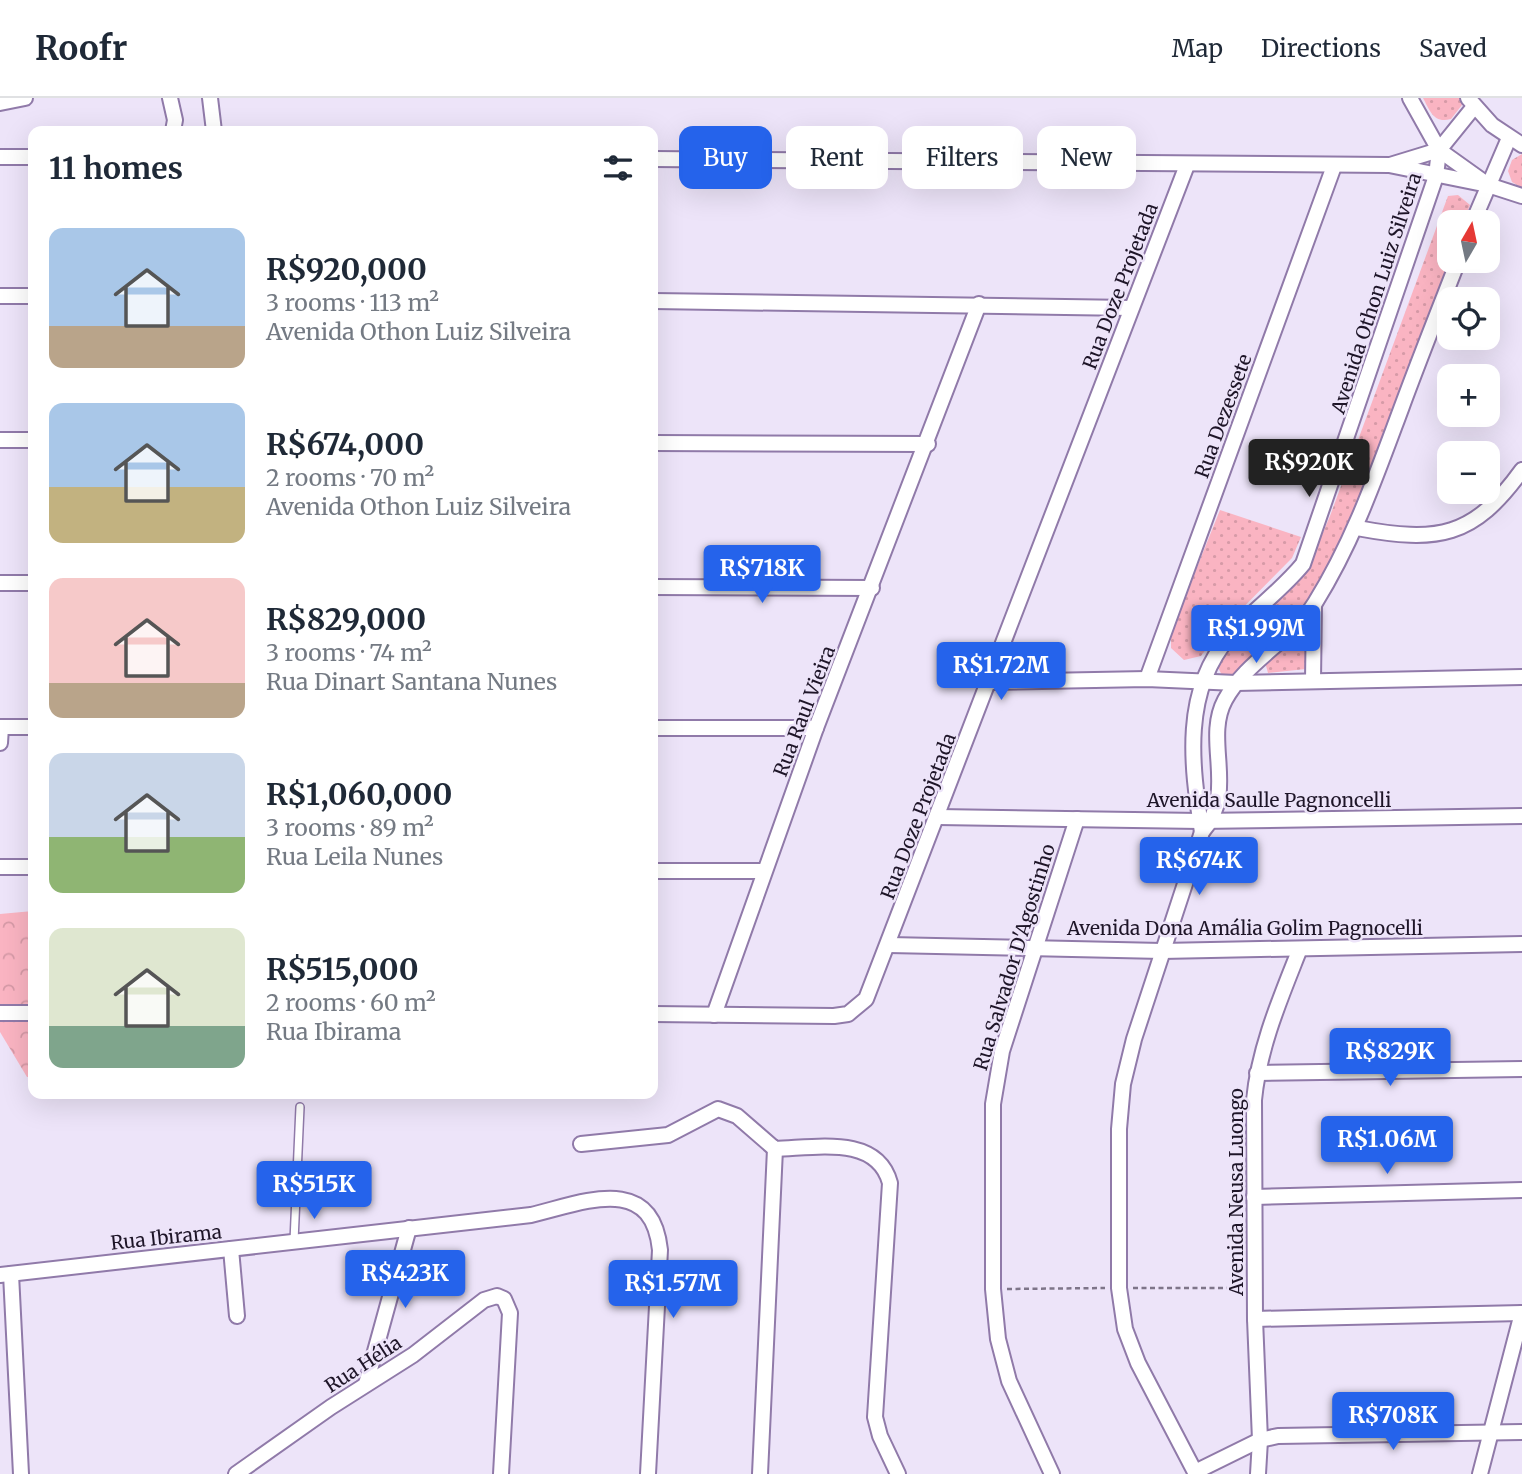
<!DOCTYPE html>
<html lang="en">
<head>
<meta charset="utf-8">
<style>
  body { margin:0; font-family:Merriweather,serif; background:#f2f2f3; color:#1f2937; height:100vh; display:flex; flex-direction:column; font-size:26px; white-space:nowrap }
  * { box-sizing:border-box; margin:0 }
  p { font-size:23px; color:#747a83 }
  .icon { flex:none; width:38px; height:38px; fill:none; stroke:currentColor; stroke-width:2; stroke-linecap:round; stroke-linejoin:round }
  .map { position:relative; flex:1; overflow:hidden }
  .panel { position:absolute; left:28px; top:28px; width:630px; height:973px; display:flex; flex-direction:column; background:#fff; border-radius:14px; box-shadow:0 7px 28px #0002 }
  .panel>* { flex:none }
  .hud { position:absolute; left:679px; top:28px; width:665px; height:63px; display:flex; gap:14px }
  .needle { width:46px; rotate:9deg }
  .fabs { position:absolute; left:1437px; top:112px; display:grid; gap:14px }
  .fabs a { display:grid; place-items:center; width:63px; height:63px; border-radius:14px; background:#fff; box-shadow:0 7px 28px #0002; font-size:35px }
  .price { position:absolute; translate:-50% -60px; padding:0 16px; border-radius:7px; background:#2563eb; color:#fff; font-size:23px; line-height:46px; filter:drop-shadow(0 2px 4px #0008) }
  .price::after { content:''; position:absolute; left:50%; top:42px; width:21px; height:16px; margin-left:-10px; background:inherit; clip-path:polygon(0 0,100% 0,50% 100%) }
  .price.on { background:#222; color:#fff }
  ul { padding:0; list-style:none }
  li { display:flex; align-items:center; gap:21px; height:175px; padding:0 21px }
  li span { display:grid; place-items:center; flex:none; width:196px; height:140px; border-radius:14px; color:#555 }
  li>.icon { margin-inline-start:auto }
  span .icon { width:84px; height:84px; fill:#fffc; stroke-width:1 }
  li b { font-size:30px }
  h2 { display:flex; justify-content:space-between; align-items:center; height:84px; padding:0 21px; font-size:30px }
  .pill { padding:0 24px; border-radius:14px; background:#fff; box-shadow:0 7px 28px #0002; font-size:24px; line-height:63px }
  .pill.on { background:#2563eb; color:#fff }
  header { display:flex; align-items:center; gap:42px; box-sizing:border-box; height:98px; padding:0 35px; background:#fff; border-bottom:2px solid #e0e1e3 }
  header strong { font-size:33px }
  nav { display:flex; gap:38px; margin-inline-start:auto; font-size:24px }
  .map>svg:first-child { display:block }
</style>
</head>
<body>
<header>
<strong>Roofr</strong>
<nav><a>Map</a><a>Directions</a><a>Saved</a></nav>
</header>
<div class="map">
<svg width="1522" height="1376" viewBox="0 0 1522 1376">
  <defs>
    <pattern id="grass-dots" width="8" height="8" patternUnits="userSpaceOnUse" patternTransform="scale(1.75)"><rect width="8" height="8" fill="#fab4c2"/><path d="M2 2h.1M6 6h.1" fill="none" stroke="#d69aa7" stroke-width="1.8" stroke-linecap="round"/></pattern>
    <pattern id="forest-crowns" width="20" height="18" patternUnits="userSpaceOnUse" patternTransform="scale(1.75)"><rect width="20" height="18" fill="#fab4c2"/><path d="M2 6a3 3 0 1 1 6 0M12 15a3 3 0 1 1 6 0" fill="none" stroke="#d69aa7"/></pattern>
  </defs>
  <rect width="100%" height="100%" fill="#ede4f9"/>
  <g fill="url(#grass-dots)">
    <path d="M 1423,0 L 1461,0 L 1462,7 L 1451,21 C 1434,26 1430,13 1423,0 Z"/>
    <path d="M 1522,56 L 1522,90 L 1512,84 L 1508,73 L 1512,62 Z"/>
    <path d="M 1458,97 L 1470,107 L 1463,124 L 1449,124 L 1449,162 L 1350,426 L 1326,477 L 1308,503 L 1234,576 L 1222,577 L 1217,568 C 1236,534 1270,515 1295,486 C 1311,466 1320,441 1330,418 L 1448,98 Z"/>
    <path d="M 1220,412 L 1301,439 L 1292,460 L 1217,536 L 1201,558 L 1184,562 L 1171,550 L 1171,534 Z"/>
    <path d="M 1302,529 L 1307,532 L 1306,571 L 1268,575 L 1265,564 Z"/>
  </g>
  <path fill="url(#forest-crowns)" d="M 33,813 L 33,979 L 27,979 L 0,934 L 0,816 Z"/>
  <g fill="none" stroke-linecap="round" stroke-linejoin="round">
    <defs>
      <path id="service" d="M 294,1143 L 300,1009"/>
      <g id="minor">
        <path d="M 170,0 L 175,22 L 173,33"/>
        <path d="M 210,0 L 214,33"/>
        <path d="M 1410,0 L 1439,52 L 1488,87 L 1522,98"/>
        <path d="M 1468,0 L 1492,27 L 1522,47"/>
        <path d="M 0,5 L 25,0"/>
        <path d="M 0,59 L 33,59"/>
        <path d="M 653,61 L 1389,67 L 1488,87"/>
        <path d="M 1390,67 L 1439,52"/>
        <path d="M 1473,124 L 1509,40"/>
        <path d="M 0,198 L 33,198"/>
        <path d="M 653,203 L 1131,210"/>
        <path d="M 0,342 L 33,342"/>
        <path d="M 653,345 L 928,346"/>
        <path d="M 1357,430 C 1438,445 1473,440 1522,372"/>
        <path d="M 0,485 L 33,485"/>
        <path d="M 653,489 L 872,490"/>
        <path d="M 1147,581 L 1334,68"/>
        <path d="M 1313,582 L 1314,508"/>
        <path d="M 990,584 L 1147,581 L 1236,585 L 1522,579"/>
        <path d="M 0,629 L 33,629"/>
        <path d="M 653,630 L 816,630"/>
        <path d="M 0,645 L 1,629"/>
        <path d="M 938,719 L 1200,723 L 1522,718"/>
        <path d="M 1202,734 C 1191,667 1182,592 1230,538 C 1253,512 1281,493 1303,466 L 1436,78 L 1439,52 L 1473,10"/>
        <path d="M 0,769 L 33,769"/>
        <path d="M 653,773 L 763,773"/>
        <path d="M 889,847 L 1162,853 L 1522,846"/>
        <path d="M 0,915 L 33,915"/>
        <path d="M 653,916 L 834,918 L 848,916 L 866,901 L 1187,67"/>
        <path d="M 714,917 L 816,630 L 979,206"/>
        <path d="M 1257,975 L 1522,971"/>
        <path d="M 581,1046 L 668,1037 L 718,1011 L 737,1018 L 775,1051 C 814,1050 877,1036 890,1085 L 875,1319 L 880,1338 L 898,1376"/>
        <path d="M 1254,1099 L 1522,1092"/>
        <path d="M 231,1151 L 237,1218"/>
        <path d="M 11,1176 L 21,1376"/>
        <path d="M 0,1177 L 531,1117 C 582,1105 652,1074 660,1152 L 648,1376"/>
        <path d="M 1255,1221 L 1522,1215"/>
        <path d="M 366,1286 L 409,1130"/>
        <path d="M 1195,1374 L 1260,1342 L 1278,1338 L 1522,1334"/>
        <path d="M 236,1376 L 331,1309 L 413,1257 L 484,1202 L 497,1198 L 504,1201 L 510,1215 L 501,1376"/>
        <path d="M 760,1376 L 775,1051"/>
        <path d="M 1052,1376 L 1009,1283 L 998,1241 L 993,1191 L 993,1006 L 1002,953 L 1077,721"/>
        <path d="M 1196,1376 L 1138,1265 L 1125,1231 L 1119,1190 L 1119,1031 L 1123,986 L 1134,941 L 1202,734 C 1238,693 1203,643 1225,602 C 1246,563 1292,542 1315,505 C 1353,444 1376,378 1401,311 C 1419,262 1439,212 1458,163"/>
        <path d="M 1258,1376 L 1260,1342 L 1255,1221 L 1254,1002 C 1259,950 1280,901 1299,853"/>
        <path d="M 1480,1376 L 1522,1215"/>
      </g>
    </defs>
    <use href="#service" stroke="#907aa9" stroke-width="10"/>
    <use href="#minor" stroke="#907aa9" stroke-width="18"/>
    <g stroke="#7e7589" stroke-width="2.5" stroke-dasharray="5 3.5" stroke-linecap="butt">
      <path d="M 1133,1190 L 1241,1190"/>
      <path d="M 1007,1191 L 1105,1190"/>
    </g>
    <use href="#service" stroke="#fff" stroke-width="7"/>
    <use href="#minor" stroke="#fff" stroke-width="14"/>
  </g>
  <g text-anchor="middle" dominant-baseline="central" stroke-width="5" stroke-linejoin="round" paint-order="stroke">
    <g font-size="19" fill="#1e1528" stroke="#ede4f9">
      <text transform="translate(1120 188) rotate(-69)">Rua Doze Projetada</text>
      <text transform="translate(1376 195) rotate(-72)">Avenida Othon Luiz Silveira</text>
      <text transform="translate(1223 318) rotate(-70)">Rua Dezessete</text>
      <text transform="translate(804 613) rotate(-69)">Rua Raul Vieira</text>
      <text x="1269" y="702">Avenida Saulle Pagnoncelli</text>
      <text transform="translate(918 718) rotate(-69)">Rua Doze Projetada</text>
      <text x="1245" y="830">Avenida Dona Amália Golim Pagnocelli</text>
      <text transform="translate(1014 859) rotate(-73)">Rua Salvador D'Agostinho</text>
      <text transform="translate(1236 1094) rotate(-90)">Avenida Neusa Luongo</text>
      <text transform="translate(166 1139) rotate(-6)">Rua Ibirama</text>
      <text transform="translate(363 1266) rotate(-33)">Rua Hélia</text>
    </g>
  </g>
</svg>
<div class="fabs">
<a><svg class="needle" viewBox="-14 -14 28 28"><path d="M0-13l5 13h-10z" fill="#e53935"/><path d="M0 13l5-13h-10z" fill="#747a83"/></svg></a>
<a><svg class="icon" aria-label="locate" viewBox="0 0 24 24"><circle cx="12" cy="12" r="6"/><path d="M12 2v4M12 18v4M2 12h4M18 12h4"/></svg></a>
<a>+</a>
<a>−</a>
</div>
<b class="price on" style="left:1309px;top:401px">R$920K</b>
<b class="price" style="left:762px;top:507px">R$718K</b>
<b class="price" style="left:1256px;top:567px">R$1.99M</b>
<b class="price" style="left:1001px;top:604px">R$1.72M</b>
<b class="price" style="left:1199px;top:799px">R$674K</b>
<b class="price" style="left:1390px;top:990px">R$829K</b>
<b class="price" style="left:1387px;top:1078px">R$1.06M</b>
<b class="price" style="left:314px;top:1123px">R$515K</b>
<b class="price" style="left:405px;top:1212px">R$423K</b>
<b class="price" style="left:673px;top:1222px">R$1.57M</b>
<b class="price" style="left:1393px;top:1354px">R$708K</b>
<div class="hud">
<a class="pill on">Buy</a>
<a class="pill">Rent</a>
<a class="pill">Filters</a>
<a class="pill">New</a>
</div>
<section class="panel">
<h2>11 homes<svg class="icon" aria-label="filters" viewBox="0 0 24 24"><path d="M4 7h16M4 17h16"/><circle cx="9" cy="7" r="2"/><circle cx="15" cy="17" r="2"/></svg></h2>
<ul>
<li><span style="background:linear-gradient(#a9c7e8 70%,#b9a48a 0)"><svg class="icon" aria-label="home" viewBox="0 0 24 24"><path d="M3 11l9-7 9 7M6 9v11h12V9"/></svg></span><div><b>R$920,000</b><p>3 rooms · 113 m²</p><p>Avenida Othon Luiz Silveira</p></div></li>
<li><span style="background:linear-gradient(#a9c7e8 60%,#c2b280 0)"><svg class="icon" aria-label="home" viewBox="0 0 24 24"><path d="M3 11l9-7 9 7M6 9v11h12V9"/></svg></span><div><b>R$674,000</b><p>2 rooms · 70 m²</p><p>Avenida Othon Luiz Silveira</p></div></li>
<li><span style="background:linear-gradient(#f6c9c9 75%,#b9a48a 0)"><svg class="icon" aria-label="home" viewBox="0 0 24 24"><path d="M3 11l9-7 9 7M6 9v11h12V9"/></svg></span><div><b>R$829,000</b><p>3 rooms · 74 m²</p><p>Rua Dinart Santana Nunes</p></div></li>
<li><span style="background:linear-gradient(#c9d6e8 60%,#8fb573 0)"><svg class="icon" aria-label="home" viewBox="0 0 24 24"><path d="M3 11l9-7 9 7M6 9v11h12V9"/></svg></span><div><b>R$1,060,000</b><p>3 rooms · 89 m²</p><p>Rua Leila Nunes</p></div></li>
<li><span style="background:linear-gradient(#dfe7d0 70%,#7fa58c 0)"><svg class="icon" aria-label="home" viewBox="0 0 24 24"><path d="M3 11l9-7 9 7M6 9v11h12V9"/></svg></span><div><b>R$515,000</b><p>2 rooms · 60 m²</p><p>Rua Ibirama</p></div></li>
</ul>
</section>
</div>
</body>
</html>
